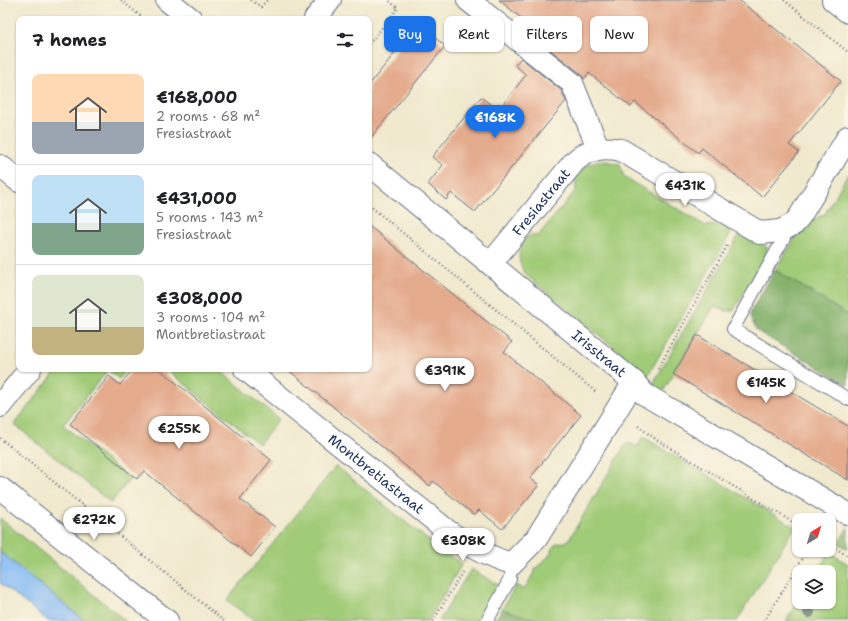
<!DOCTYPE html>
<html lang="en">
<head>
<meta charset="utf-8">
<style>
  body { margin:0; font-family:"Shantell Sans",sans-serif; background:#f2f2f2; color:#202124; height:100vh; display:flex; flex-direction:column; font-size:15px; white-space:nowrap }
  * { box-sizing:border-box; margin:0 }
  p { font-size:13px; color:#757577 }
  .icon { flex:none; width:22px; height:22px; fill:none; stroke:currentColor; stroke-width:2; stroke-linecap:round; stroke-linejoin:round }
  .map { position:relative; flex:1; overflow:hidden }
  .details { position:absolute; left:16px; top:16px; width:356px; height:356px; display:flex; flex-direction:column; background:#fff; border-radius:8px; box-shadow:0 1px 3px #0004 }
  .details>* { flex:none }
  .banner { position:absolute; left:384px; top:16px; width:380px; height:36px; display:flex; gap:8px }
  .needle { width:26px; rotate:38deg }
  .buttons { position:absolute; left:792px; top:513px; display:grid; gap:8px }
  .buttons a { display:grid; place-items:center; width:44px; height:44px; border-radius:8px; background:#fff; box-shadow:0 1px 3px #0004; font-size:20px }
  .price { position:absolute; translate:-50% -34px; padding:0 9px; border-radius:14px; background:#fff; color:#222; font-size:13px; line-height:26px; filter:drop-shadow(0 1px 2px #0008) }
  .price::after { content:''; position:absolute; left:50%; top:24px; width:12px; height:9px; margin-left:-6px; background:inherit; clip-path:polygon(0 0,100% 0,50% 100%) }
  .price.selected { background:#1a73e8; color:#fff }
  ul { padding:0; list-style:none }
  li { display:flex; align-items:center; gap:12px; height:100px; padding:0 16px }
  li+li { border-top:1px solid #e0e0e0 }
  li span { display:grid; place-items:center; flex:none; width:112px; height:80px; border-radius:8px; color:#555 }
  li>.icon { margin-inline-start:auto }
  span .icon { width:48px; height:48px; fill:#fffc; stroke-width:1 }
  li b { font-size:17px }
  h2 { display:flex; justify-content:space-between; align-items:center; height:48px; padding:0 16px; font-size:17px }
  .chip { padding:0 14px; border-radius:8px; background:#fff; box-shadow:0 1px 3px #0004; font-size:14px; line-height:36px }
  .chip.selected { background:#1a73e8; color:#fff }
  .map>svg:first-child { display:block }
</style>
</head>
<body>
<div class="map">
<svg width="848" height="621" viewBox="0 0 848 621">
  <rect width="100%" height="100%" fill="#fcf5e5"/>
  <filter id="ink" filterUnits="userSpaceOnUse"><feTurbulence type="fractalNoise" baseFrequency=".025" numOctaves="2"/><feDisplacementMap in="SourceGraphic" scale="8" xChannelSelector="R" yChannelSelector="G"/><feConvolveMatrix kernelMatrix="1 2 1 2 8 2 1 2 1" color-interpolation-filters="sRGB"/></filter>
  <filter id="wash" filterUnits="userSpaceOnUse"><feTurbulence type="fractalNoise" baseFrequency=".012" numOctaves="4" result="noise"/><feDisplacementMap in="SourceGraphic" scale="16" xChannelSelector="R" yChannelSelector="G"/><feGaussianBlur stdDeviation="0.9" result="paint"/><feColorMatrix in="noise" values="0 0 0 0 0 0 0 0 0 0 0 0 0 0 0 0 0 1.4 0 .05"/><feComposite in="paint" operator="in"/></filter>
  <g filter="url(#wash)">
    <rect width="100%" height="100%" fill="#f0e9cd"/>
    <g fill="#a0cb77" stroke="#5e7d6a">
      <path d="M 601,160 L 620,164 L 624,177 L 706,226 L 720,224 L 732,231 L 644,382 L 634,374 L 621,353 L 526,275 C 517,262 517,251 525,238 L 532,235 L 538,236 L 576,190 L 575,178 C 583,168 589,163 601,160 Z"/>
      <path d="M 848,174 L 848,315 L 775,270 L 798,234 L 809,222 L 825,214 Z"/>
      <path d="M 739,235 L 767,247 L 766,258 L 733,311 L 725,311 L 714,306 L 662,393 L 651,387 Z"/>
      <path d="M 58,369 L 127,369 L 119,379 L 108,370 L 63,425 L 130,479 L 111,503 L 14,424 Z"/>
      <path d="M 166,369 L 218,369 L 279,419 L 259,444 Z"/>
      <path d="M 643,437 L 795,527 L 737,621 L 541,621 L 502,609 L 516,585 L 524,590 L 537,567 L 548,557 L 556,544 L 568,541 L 627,442 L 637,447 Z"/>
      <path d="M 336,466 L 443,552 L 462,564 L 428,621 L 254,621 L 227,600 Z"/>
      <path d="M 0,518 L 126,621 L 85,621 L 0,552 Z"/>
      <path d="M 829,552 L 848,564 L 848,621 L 786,621 L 799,600 L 799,602 L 829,602 L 829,572 L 817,572 Z"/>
      <path d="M 471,569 L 499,585 L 478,621 L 439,621 Z"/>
    </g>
    <g fill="#80af68" stroke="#4e6f63">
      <path d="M 775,270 L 848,315 L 848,385 L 757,331 L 751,319 L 750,313 Z"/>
      <path d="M 848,527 L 848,549 L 838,543 Z"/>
      <path d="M 502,609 L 541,621 L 494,621 Z"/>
    </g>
    <path fill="#86bcf5" stroke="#5076aa" d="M 0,552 L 79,616 L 85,621 L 48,621 L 0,583 Z"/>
    <g id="blocks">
      <g fill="#e4ab8d">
        <path d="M 499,0 L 739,0 L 841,81 L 789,145 L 799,152 L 762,197 L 702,148 L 698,153 L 635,102 L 631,107 L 589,73 L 584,79 L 580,73 L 536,39 L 541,34 Z"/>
        <path d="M 418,24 L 445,46 L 369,140 L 369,85 Z"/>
        <path d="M 521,58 L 562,91 L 566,101 L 475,212 L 451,193 L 446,200 L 428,184 L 443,165 L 432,157 L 481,97 L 498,110 L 526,75 L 515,65 Z"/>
        <path d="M 369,226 L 512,342 L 504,352 L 581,415 L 530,478 L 539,485 L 502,529 L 479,510 L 474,515 L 433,481 L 430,486 L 287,369 L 369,369 Z"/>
        <path d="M 697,335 L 848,426 L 848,480 L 673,374 Z"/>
        <path d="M 133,369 L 159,369 L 271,460 L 240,499 L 275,527 L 251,557 L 144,471 L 137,479 L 70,424 L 109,376 L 120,385 Z"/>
      </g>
    </g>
  </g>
  <g filter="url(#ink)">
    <use href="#blocks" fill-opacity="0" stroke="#667085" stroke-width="1"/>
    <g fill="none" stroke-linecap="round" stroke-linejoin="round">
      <defs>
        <g id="service">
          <path d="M 780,231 L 784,238 L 733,329 L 848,399"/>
          <path d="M 487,621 L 510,579 L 511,564"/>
        </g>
        <g id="minor">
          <path d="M 167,0 L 191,19"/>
          <path d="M 468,0 L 572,83 L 598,148"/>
          <path d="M 833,0 L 848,12"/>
          <path d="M 315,19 L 330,0"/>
          <path id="s1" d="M 369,164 L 634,382 L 644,394 L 848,514"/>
          <path d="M 0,166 L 19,181"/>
          <path id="s2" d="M 491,263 L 574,162 C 588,149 602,146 621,150 L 760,233 L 780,231 L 794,224 L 800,216 L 848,137"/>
          <path id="s3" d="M 245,369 L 449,532 C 469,546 488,557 511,564 L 536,539 L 634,382"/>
          <path d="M 0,406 L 30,369"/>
        </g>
        <path id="tertiary" d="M 0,488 L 167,621"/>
      </defs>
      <use href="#service" stroke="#667085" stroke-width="14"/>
      <use href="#minor" stroke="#667085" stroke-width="24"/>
      <use href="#tertiary" stroke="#667085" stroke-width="24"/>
      <g stroke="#667085" stroke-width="2.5" stroke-dasharray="1 3" stroke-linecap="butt">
        <path d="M 121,0 L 144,19"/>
        <path d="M 251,0 L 261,7 L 267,0"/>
        <path d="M 784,0 L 848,52"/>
        <path d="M 369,44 L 398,8 L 388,0"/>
        <path d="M 369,205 L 597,393"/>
        <path d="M 658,369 L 728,244"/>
        <path d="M 638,426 L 657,440 L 799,526"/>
        <path d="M 0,438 L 224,621"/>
        <path d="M 829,544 L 848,556"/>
        <path d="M 433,621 L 463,571"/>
        <path d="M 764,621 L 808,550"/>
      </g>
      <use href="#service" stroke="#fff" stroke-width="12"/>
      <use href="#minor" stroke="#fff" stroke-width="22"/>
      <use href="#tertiary" stroke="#fff" stroke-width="22"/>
    </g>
    <circle fill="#8d9893" cx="809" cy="612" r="6"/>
  </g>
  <g text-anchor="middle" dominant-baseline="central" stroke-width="3" stroke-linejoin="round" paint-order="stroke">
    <g font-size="14" fill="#1b2f5e" stroke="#fcf5e5">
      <text stroke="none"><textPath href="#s2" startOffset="79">Fresiastraat</textPath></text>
      <text stroke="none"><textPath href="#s1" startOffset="298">Irisstraat</textPath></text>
      <text stroke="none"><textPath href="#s3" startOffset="168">Montbretiastraat</textPath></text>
    </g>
  </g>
</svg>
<div class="buttons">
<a><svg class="needle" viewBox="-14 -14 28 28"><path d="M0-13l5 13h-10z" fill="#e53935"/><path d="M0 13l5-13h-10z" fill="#757577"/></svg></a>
<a><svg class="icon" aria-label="layers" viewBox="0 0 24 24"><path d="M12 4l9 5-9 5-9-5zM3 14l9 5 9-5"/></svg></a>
</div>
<b class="price selected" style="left:495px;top:139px">€168K</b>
<b class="price" style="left:685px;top:207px">€431K</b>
<b class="price" style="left:445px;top:392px">€391K</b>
<b class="price" style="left:766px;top:404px">€145K</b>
<b class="price" style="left:179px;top:450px">€255K</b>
<b class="price" style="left:94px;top:541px">€272K</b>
<b class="price" style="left:463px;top:562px">€308K</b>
<div class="banner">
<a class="chip selected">Buy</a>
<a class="chip">Rent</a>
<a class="chip">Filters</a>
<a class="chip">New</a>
</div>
<section class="details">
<h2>7 homes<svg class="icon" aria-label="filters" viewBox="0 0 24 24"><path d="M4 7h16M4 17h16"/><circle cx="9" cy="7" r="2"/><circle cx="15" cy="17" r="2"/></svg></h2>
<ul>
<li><span style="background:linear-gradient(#ffd9b3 60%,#9aa5b1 0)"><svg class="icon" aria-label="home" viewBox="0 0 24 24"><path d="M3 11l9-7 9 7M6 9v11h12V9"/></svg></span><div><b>€168,000</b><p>2 rooms · 68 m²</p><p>Fresiastraat</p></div></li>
<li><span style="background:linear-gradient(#bfe0f5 60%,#7fa58c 0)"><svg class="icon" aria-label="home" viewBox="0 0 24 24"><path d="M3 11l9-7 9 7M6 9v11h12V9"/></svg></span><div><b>€431,000</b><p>5 rooms · 143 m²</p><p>Fresiastraat</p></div></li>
<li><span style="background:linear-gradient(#dfe7d0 65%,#c2b280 0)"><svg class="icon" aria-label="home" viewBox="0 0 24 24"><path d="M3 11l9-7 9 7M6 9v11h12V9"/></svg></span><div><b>€308,000</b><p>3 rooms · 104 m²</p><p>Montbretiastraat</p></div></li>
</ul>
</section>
</div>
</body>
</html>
